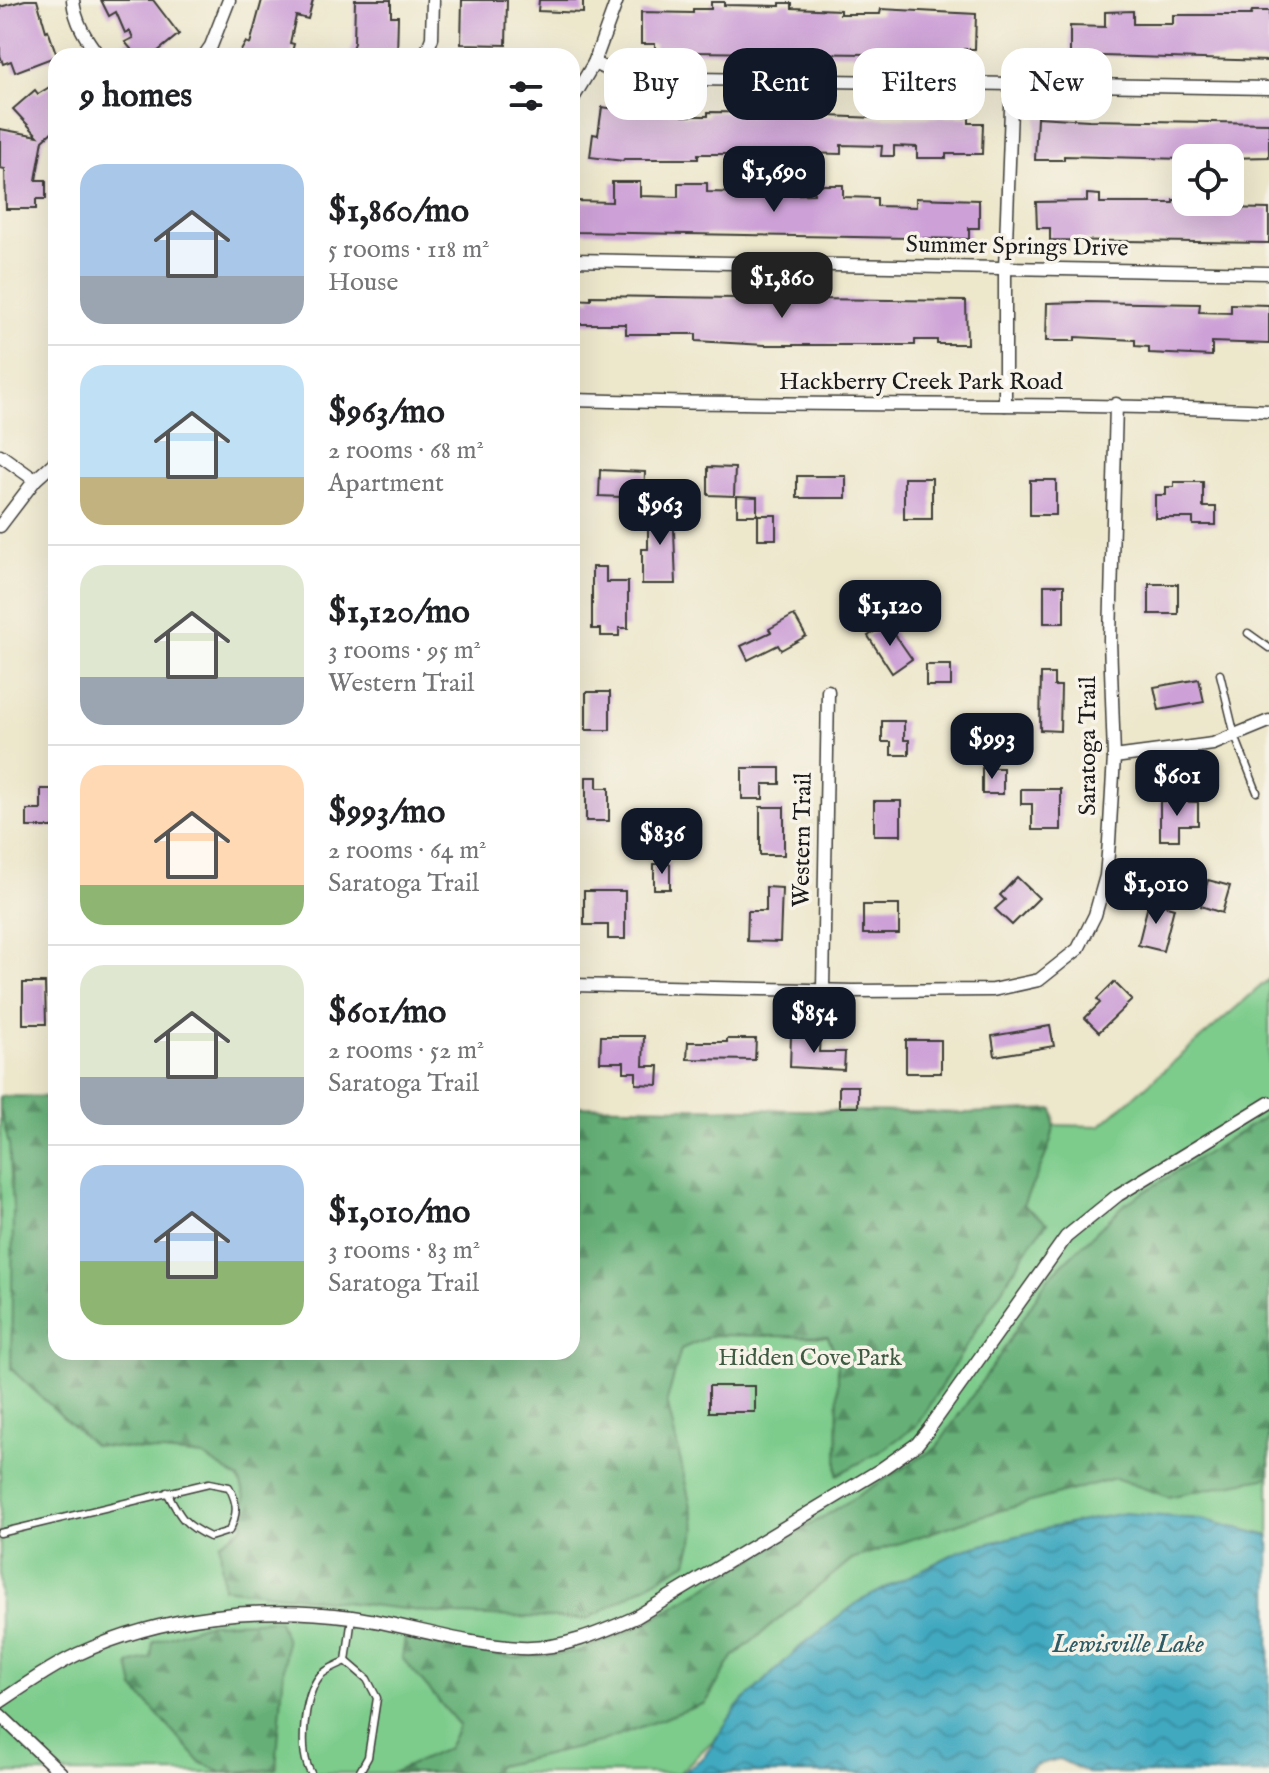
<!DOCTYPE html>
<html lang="en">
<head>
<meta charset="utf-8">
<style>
  body { margin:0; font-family:"IM FELL English",serif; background:#f2f2f2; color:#202124; height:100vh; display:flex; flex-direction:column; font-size:30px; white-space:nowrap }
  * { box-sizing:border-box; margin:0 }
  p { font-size:26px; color:#757577 }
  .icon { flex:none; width:44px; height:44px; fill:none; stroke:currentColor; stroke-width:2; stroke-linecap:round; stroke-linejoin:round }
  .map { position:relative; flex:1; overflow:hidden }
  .sheet { position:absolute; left:48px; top:48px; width:532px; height:1312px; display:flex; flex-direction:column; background:#fff; border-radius:24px; box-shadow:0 8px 32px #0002 }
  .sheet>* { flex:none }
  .top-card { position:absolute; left:604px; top:48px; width:544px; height:72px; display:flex; gap:16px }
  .buttons { position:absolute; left:1172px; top:144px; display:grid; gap:16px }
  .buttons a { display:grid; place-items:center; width:72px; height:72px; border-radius:16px; background:#fff; box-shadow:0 8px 32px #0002; font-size:40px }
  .price { position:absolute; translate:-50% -68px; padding:0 18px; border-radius:16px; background:#111827; color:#fff; font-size:26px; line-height:52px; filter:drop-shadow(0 2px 4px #0008) }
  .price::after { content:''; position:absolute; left:50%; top:48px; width:24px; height:18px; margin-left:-12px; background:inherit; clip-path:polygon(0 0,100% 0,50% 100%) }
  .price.on { background:#222; color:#fff }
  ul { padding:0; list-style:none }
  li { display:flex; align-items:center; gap:24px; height:200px; padding:0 32px }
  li+li { border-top:2px solid #e0e0e0 }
  li span { display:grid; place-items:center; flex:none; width:224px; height:160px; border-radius:24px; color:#555 }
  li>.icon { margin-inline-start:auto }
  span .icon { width:96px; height:96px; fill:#fffc; stroke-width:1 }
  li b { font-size:34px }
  h2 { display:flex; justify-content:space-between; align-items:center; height:96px; padding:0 32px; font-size:34px }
  .chip { padding:0 28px; border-radius:24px; background:#fff; box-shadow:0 8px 32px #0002; font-size:28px; line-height:72px }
  .chip.on { background:#111827; color:#fff }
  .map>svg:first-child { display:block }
</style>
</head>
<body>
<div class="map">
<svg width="1269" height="1773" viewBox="0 0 1269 1773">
  <defs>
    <pattern id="forest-firs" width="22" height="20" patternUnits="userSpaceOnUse" patternTransform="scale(2)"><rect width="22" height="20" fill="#66b078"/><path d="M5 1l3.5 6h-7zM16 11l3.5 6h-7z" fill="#538e62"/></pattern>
    <pattern id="water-waves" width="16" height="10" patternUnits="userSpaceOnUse" patternTransform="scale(2)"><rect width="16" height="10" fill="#40a9c0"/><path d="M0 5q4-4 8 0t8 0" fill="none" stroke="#35899b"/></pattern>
  </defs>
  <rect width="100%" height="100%" fill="#f7f3e8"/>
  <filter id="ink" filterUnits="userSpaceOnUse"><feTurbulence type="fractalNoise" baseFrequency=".0125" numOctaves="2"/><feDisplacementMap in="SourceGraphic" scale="16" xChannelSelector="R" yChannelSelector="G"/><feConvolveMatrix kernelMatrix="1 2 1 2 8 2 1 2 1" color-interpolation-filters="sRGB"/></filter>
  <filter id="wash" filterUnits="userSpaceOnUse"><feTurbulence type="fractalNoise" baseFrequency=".006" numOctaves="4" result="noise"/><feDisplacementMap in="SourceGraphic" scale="32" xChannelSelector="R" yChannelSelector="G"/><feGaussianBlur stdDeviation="1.8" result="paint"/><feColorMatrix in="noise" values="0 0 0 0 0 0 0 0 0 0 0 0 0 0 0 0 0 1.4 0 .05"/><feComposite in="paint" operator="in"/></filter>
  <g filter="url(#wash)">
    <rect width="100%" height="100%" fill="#ede7cc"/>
    <path fill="#7dcc8c" stroke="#4c7454" stroke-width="2" d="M 1269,979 L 1269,1536 L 1200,1519 L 858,1602 L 679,1773 L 0,1773 L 0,1106 L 56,1107 L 56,1352 L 572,1352 L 572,1116 L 1100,1126 Z"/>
    <g fill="url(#forest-firs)" stroke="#41664a" stroke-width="2">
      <path d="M 0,1096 L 56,1097 L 56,1352 L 572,1352 L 572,1106 L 969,1113 L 1053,1109 C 1061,1134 1033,1181 1023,1205 L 1047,1223 L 1031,1243 L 916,1426 L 878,1453 L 837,1475 L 838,1360 L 828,1337 L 713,1335 L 681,1349 L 667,1401 L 696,1529 L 687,1562 L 588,1619 L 455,1615 L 223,1588 L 220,1543 L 243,1527 L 245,1497 L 239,1479 L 203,1456 L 93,1445 L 11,1369 L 13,1207 L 9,1145 L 0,1109 Z"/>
      <path d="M 1269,1114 L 1269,1477 L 1168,1497 L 1115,1478 L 978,1517 L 852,1559 L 733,1657 L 706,1703 L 594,1744 L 498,1766 L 492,1773 L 392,1773 L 448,1748 L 459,1725 L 402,1658 L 405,1638 L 514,1658 L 577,1652 L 639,1627 L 818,1520 L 936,1448 L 998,1358 L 1048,1278 L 1125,1204 Z"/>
      <path d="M 279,1620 L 286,1642 L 276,1769 L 222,1773 L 200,1762 L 134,1688 L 129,1664 L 151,1658 L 153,1642 L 209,1623 Z"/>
    </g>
    <path fill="url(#water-waves)" stroke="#2e626e" stroke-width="2" d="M 1124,1513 L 1200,1519 L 1269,1536 L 1269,1773 L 1088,1773 L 1059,1759 L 1036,1765 L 1027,1773 L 682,1773 L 704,1757 L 737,1707 L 801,1646 L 858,1602 L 959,1551 L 1048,1528 Z"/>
    <g id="blocks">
      <g fill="#cda1d7">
        <path d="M 25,0 L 37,0 L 46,31 L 48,30 L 57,56 L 15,72 L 11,61 L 3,64 L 0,55 L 0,7 Z"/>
        <path d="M 101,0 L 153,0 L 179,34 L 152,56 L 137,56 L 125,42 L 133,38 L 130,31 L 125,33 L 116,12 L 109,16 Z"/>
        <path d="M 262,0 L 313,0 L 308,19 L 296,16 L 290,43 L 294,44 L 291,56 L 238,56 L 246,42 L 250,44 Z"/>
        <path d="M 355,0 L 391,0 L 391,16 L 398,16 L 397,56 L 349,56 L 354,43 Z"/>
        <path d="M 462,0 L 507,0 L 506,45 L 461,44 Z"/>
        <path d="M 539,0 L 583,0 L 583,13 L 538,11 Z"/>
        <path d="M 711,2 L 724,2 L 724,5 L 780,6 L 780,3 L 792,3 L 792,8 L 840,10 L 840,14 L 880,14 L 881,9 L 976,14 L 975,49 L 964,49 L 964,55 L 691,52 L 655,51 L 655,44 L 641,44 L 641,12 L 693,13 L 693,9 L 711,9 Z"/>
        <path d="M 1133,11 L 1133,24 L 1173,24 L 1173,15 L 1251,15 L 1252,11 L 1269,11 L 1268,61 L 1070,55 L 1070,26 L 1105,27 L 1105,12 Z"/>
        <path d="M 56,83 L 56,128 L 43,140 L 36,180 L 46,180 L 46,199 L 36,199 L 36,209 L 6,209 L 5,169 L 0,168 L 0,129 L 38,136 L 13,109 L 35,90 L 38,94 Z"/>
        <path d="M 602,107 L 628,111 L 683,112 L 683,116 L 708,116 L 708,112 L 806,113 L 806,115 L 875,118 L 969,117 L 969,123 L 983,123 L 982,154 L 946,154 L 946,158 L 917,158 L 917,147 L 894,146 L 894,156 L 881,156 L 882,146 L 841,145 L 841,154 L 765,152 L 765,159 L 741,158 L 741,154 L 698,154 L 698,159 L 624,159 L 623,161 L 590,157 L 593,134 L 598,135 Z"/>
        <path d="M 1037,117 L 1089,120 L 1269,123 L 1269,157 L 1186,159 L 1064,156 L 1064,160 L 1035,160 Z"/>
        <path d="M 612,182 L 640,182 L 640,196 L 678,197 L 678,183 L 707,183 L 707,192 L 747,193 L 747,189 L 758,189 L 758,195 L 814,194 L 814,185 L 843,185 L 843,197 L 877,198 L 877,206 L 916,207 L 916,198 L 979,200 L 979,228 L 969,228 L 969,239 L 575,232 L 575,201 L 612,202 Z"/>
        <path d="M 1087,194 L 1100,195 L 1100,203 L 1173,203 L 1173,200 L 1186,200 L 1220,202 L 1220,208 L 1269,209 L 1269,243 L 1050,240 L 1050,228 L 1037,228 L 1036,202 L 1087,201 Z"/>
        <path d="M 591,296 L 966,301 L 967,344 L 937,344 L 937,340 L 915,340 L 915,345 L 765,345 L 696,341 L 696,334 L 626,334 L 626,324 L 572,324 L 572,299 L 591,300 Z"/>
        <path d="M 1082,302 L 1200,304 L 1199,312 L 1231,313 L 1231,304 L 1269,305 L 1269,344 L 1212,342 L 1212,356 L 1149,353 L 1149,347 L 1135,346 L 1135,340 L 1075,337 L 1075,341 L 1046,341 L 1047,303 Z"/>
        <path d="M 708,467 L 735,468 L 734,496 L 708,495 Z"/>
        <path d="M 600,470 L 645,472 L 644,498 L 599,496 Z"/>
        <rect x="797" y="476" width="49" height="22"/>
        <rect x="904" y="478" width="28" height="41"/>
        <rect x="1030" y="480" width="26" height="35"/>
        <path d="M 1174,482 L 1203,482 L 1203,507 L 1216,507 L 1216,525 L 1193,525 L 1193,518 L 1155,518 L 1155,495 L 1166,495 L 1166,487 L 1174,487 Z"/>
        <path d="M 737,496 L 757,497 L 757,515 L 737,515 Z"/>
        <path d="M 648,504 L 673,504 L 676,584 L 642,584 L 642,549 L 648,549 Z"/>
        <rect x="758" y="515" width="18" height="24"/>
        <path d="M 592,567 L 606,567 L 606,582 L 628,582 L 628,628 L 619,628 L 619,636 L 601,636 L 601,629 L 592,629 Z"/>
        <rect x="1149" y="584" width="29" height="30"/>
        <rect x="1044" y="585" width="20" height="38"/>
        <path d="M 794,615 L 806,636 L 781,650 L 778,645 L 748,660 L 741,646 L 771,632 L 769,629 Z"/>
        <path d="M 887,623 L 912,659 L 892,673 L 868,636 Z"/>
        <rect x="926" y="665" width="25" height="21"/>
        <path d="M 1041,674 L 1054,674 L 1054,686 L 1061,686 L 1060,731 L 1040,730 Z"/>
        <path d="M 1199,679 L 1204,702 L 1159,710 L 1154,687 Z"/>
        <rect x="586" y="692" width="24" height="38"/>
        <path d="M 882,721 L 904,721 L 904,740 L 909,740 L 909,755 L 891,755 L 891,742 L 882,742 Z"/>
        <path d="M 742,768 L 780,768 L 780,784 L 763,784 L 763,799 L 742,799 Z"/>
        <rect x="982" y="768" width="21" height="26"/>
        <path d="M 586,777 L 597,777 L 597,788 L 609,788 L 609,821 L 586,821 Z"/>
        <path d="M 41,789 L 56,789 L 56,827 L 27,827 L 27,810 L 41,810 Z"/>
        <path d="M 1021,789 L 1061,789 L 1061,830 L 1032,830 L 1032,804 L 1021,804 Z"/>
        <rect x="874" y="801" width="27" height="34"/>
        <path d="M 1160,801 L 1198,802 L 1198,825 L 1179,825 L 1179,840 L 1160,840 Z"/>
        <rect x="760" y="807" width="24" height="48"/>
        <rect x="654" y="864" width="16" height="25"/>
        <path d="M 1017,877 L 1039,898 L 1012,925 L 995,909 L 1005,900 L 1000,895 Z"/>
        <path d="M 1208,880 L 1230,886 L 1222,913 L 1201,906 Z"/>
        <path d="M 766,887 L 782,888 L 780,942 L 747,941 L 748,911 L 766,911 Z"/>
        <path d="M 584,891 L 625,891 L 625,939 L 608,939 L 608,925 L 584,925 Z"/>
        <path d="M 1149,901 L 1174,908 L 1163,951 L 1138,945 Z"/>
        <rect x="863" y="905" width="36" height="29"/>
        <path d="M 1114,982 L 1132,1000 L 1099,1032 L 1085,1018 L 1100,1003 L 1097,999 Z"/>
        <path d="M 23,983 L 45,983 L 46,1024 L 23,1024 Z"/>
        <path d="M 1050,1026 L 1054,1046 L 995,1056 L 992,1036 Z"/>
        <path d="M 601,1036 L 644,1036 L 643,1066 L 659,1066 L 658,1085 L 636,1084 L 636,1072 L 624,1072 L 624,1062 L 600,1062 Z"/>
        <path d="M 791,1036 L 820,1036 L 819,1052 L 845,1052 L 844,1070 L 790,1067 Z"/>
        <path d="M 727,1039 L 756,1039 L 755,1060 L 687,1059 L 688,1042 L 727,1042 Z"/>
        <rect x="906" y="1040" width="35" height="33"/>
        <rect x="839" y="1086" width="19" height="21"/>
        <rect x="709" y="1386" width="46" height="26"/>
      </g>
    </g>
  </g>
  <g filter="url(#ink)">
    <use href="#blocks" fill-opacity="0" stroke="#3b3a36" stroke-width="2"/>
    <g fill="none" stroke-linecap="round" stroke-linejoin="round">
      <defs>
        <g id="lane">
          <path d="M 1248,633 L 1269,648"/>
          <path d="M 1220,674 L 1235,736 L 1257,792"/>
          <path d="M 0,1533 L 209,1483 L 229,1487 C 238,1504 238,1514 229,1531 L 210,1537 C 184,1525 180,1517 167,1492"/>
          <path d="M 346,1661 L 367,1679 L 377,1698 L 368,1757 L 359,1773"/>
          <path d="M 346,1661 L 352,1617"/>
          <path d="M 311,1773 C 298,1752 304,1696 319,1677 C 325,1669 338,1665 346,1661"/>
        </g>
        <g id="street">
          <path d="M 73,0 C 75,22 86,39 99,56"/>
          <path d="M 204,56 L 211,46 L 229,0"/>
          <path d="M 425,56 L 432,38 L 433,0"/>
          <path d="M 594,63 L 617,74 L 635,78 L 1269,88"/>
          <path d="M 572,100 L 594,63 L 617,0"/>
          <path d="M 572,260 L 1269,273"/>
          <path d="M 572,400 C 804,407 1037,401 1269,411"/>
          <path d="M 1005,405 L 1005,269 L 1012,82"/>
          <path d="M 0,455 L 35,480"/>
          <path d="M 0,526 L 35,480 L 56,461"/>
          <path d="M 1114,757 L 1213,744 L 1269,721"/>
          <path d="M 572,985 L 853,991 L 993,990 L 1039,980 L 1078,949 L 1095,915 L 1106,876 L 1109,842 L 1114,757 L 1110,640 L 1116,404"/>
          <path d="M 823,990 L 828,691"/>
          <path d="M 0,1702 C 25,1685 51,1667 78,1654 C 162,1615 261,1605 352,1617 C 408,1625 463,1645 520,1648 C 561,1650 600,1633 636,1617 L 880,1470 L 917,1444 L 929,1429 L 1066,1237 L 1118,1195 L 1269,1103"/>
          <path d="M 0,1715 L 61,1773"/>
        </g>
      </defs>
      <use href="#lane" stroke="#3b3a36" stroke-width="9"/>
      <use href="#street" stroke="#3b3a36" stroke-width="15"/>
      <use href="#lane" stroke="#fff" stroke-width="6"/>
      <use href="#street" stroke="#fff" stroke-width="12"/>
    </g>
  </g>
  <g text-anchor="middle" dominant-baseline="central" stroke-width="7" stroke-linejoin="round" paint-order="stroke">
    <g font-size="24" fill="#1c1c1c" stroke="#f7f3e8">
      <text transform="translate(1017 247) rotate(1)">Summer Springs Drive</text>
      <text x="921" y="382">Hackberry Creek Park Road</text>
      <text transform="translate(1088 746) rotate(-90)">Saratoga Trail</text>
      <text transform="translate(803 840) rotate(-89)">Western Trail</text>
    </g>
    <g font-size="24" fill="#3e5a43" stroke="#f7f3e8">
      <text x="810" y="1358">Hidden Cove Park</text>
    </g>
    <g font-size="26" font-style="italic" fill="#2c5b66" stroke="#f7f3e8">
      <text x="1128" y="1644">Lewisville Lake</text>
    </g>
  </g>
</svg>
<div class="buttons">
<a><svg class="icon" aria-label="locate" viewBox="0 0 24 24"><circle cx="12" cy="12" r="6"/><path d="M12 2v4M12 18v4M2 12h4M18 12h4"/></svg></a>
</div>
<b class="price" style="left:774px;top:214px">$1,690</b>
<b class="price on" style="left:782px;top:320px">$1,860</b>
<b class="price" style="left:660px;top:547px">$963</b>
<b class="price" style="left:890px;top:648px">$1,120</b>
<b class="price" style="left:992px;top:781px">$993</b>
<b class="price" style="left:1177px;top:818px">$601</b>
<b class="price" style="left:662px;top:876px">$836</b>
<b class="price" style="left:1156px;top:926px">$1,010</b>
<b class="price" style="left:814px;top:1055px">$854</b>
<div class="top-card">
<a class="chip">Buy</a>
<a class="chip on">Rent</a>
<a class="chip">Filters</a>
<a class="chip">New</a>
</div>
<section class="sheet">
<h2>9 homes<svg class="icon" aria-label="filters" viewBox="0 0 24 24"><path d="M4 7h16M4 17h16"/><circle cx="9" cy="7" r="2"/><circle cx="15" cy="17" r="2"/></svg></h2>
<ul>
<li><span style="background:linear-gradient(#a9c7e8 70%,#9aa5b1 0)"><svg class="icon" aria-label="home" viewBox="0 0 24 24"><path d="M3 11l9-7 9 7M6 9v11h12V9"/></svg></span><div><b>$1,860/mo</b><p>5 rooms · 118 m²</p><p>House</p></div></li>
<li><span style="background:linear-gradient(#bfe0f5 70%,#c2b280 0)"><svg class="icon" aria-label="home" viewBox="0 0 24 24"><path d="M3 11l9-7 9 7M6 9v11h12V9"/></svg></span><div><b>$963/mo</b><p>2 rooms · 68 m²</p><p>Apartment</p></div></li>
<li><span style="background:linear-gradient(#dfe7d0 70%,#9aa5b1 0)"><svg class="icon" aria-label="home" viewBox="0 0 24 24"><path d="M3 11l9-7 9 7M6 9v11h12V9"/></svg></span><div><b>$1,120/mo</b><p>3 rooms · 95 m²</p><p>Western Trail</p></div></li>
<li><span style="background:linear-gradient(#ffd9b3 75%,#8fb573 0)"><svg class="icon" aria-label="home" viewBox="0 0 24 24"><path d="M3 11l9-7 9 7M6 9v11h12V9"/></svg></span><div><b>$993/mo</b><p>2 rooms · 64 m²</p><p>Saratoga Trail</p></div></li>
<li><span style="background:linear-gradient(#dfe7d0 70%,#9aa5b1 0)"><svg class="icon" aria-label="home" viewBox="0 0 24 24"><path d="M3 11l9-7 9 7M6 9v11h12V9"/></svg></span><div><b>$601/mo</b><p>2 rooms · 52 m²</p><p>Saratoga Trail</p></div></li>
<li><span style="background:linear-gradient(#a9c7e8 60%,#8fb573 0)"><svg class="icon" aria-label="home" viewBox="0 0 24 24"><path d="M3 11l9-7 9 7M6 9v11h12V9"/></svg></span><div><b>$1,010/mo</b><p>3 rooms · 83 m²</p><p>Saratoga Trail</p></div></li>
</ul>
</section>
</div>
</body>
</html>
